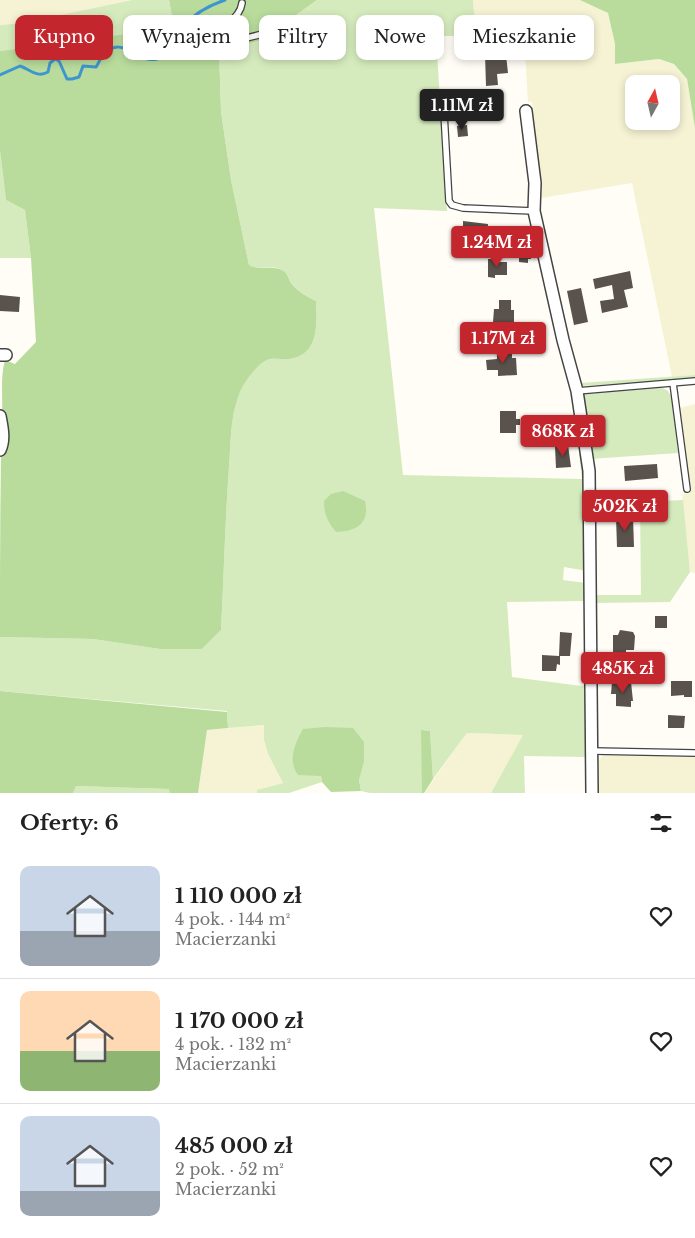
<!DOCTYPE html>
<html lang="pl">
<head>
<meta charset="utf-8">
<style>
  body { margin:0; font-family:"Libre Baskerville",serif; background:#f6f6f6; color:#222; height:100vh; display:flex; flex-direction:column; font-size:19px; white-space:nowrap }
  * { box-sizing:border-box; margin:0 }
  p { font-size:16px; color:#767676 }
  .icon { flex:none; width:28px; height:28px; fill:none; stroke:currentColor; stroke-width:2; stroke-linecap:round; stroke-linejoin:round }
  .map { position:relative; height:793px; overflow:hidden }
  .sheet { display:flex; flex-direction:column; background:#fff; flex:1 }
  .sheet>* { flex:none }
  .hud { position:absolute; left:15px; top:15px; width:665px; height:45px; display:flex; gap:10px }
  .needle { width:32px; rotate:8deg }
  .fabs { position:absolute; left:625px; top:75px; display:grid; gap:10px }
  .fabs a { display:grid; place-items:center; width:55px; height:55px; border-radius:10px; background:#fff; box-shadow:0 2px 8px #0003; font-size:25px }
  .price { position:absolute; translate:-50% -42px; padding:0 11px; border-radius:5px; background:#c4262e; color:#fff; font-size:16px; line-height:32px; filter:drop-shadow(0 1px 2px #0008) }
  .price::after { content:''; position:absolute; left:50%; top:30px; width:15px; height:11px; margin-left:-8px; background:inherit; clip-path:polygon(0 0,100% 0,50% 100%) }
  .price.on { background:#222; color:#fff }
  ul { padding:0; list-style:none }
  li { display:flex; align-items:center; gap:15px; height:125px; padding:0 20px }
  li+li { border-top:1px solid #e0e0e0 }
  li span { display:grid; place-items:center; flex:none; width:140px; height:100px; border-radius:10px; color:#555 }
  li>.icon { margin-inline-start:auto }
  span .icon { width:60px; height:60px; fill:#fffc; stroke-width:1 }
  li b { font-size:21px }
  h2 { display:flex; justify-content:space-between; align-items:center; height:60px; padding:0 20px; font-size:21px }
  .pill { padding:0 18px; border-radius:10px; background:#fff; box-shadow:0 2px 8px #0003; font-size:18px; line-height:45px }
  .pill.on { background:#c4262e; color:#fff }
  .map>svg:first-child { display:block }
</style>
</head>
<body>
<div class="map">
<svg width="695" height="793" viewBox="0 0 695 793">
  <rect width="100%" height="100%" fill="#fffdf5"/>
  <g fill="#f6f3d4" fill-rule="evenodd">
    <path d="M 0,0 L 132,0 L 22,23 L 0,25 Z"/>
    <path d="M 473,0 L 588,0 L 608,13 L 615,44 L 615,64 L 659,59 L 674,64 L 687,79 L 695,128 L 695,375 L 672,377 L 632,183 L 541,198 L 529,110 L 533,109 L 532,102 L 528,102 L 523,19 L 475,21 ZM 634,84 L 671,84 L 671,121 L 634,121 Z"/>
    <path d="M 695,404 L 695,573 L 690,572 L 682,494 L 690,493 L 680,408 Z"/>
    <path d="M 265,725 L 264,740 L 268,754 L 283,783 L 258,790 L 257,793 L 198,793 L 207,730 Z"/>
    <path d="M 467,733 L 524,735 L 491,793 L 424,793 Z"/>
    <path d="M 603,755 L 695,757 L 695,793 L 599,793 L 599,760 Z"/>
  </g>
  <g fill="#d5ebbd">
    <path d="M 132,0 L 169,0 L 173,22 L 169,28 L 0,51 L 0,25 L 22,23 Z"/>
    <path d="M 317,0 L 473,0 L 476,36 L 436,36 L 447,211 L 374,208 L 403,475 L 582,479 L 579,454 L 583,452 L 587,571 L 564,567 L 563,580 L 586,583 L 587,670 L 585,670 L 584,601 L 507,602 L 512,677 L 589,687 L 589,793 L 585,793 L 585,757 L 524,756 L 525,793 L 491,793 L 523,735 L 467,733 L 433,779 L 430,731 L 422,730 L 422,793 L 370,793 L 361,791 L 359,779 L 364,762 L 321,776 L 322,782 L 289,793 L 257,793 L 257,790 L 283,783 L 268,754 L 264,740 L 264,725 L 228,728 L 227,711 L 0,691 L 0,637 L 93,639 L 160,649 L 202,649 L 221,630 C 224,576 225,521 229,467 C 231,443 230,417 239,395 C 242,385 257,364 267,360 C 273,357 282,360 289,359 C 319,355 317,325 316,301 C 306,296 298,292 291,283 C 288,278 288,273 282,270 C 271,264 260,271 249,265 L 231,180 L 221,112 L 219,50 L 281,36 L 296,15 Z"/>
    <path d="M 0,151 L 6,200 L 25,210 L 31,258 L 0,258 Z"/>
    <path d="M 559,293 L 580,383 L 695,375 L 695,379 L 581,386 L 577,384 L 557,300 Z"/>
    <path d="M 661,387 L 668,391 L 672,398 L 678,453 L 590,459 L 582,399 C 585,393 587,392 594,391 Z"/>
    <path d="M 683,500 L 690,572 L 670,602 L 596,603 L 596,595 L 641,595 L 640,502 Z"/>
    <path d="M 76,786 L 170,789 L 170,793 L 73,793 Z"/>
  </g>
  <g fill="#b9dc9c">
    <path d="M 169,0 L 317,0 L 296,15 L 281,36 L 219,50 L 221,112 L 231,180 L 249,265 C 260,271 271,265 282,270 C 288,273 288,278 291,283 C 298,292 306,296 316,301 C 317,325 319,355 289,359 C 282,360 273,357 267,360 C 257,364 242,385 239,395 C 230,417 231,443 229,467 C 225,521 224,576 221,630 L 202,649 L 160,649 L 93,639 L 0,637 C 0,563 0,490 2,416 C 3,397 0,378 5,360 L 15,364 L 36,342 L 31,258 L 25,210 L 6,200 L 0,151 L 0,51 L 169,28 L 173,22 Z"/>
    <path d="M 580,0 L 695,0 L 695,128 L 687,79 L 674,64 L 659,59 L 615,64 L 615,44 L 608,13 Z"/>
    <path d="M 343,491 L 365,501 C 370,523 357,531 336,532 C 328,522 324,515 324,501 L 331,494 Z"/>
    <path d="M 0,691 L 227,712 L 228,728 L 207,730 L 198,793 L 170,793 L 169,789 L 76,786 L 73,793 L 0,793 Z"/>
    <path d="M 325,727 L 353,728 L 364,742 L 364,762 L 359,780 L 361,791 L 331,792 L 322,782 L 321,776 L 298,775 C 287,760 295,744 303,729 Z"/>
    <path d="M 421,730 L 430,731 L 433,779 L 424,793 L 422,793 Z"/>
  </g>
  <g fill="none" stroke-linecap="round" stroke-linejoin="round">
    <path stroke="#3f96cf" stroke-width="3" d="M 0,75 L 20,66 C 31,70 37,78 48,72 L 50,63 L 55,59 L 59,61 L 67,79 L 72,79 L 79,77 L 83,66 L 96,67 C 99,63 100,58 104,54 C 123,34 136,64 157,59 C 170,56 174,35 183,26 C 194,14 210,5 225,0"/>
  </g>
  <g fill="#5a524d">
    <path d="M 498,53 L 498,55 L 506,55 L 508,73 L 497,74 L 498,85 L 486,86 L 485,54 Z"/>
    <path d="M 463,93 L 463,105 L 452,103 L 451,94 Z"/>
    <path d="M 467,125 L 468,136 L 458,137 L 457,126 Z"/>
    <path d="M 463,221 L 488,224 L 487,237 L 463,236 Z"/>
    <path d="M 519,252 L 531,252 L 531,259 L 528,259 L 528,263 L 519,262 Z"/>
    <path d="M 488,259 L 500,259 L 500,262 L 507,262 L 507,275 L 495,275 L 495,278 L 488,277 Z"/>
    <path d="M 630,271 L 633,288 L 624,290 L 628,307 L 602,313 L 600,301 L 614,299 L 612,285 L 595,289 L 593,279 Z"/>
    <path d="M 581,288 L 588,322 L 574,325 L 567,291 Z"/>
    <path d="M 0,295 L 20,297 L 19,312 L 0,311 Z"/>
    <path d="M 499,300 L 511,300 L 511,310 L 514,310 L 514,323 L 502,324 L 493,322 L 494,309 L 499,309 Z"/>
    <path d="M 497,352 L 507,352 L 507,353 L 512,353 L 512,358 L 516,358 L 517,375 L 498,376 L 498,370 L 487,370 L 486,360 L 497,359 Z"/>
    <path d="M 500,411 L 516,411 L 516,419 L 520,419 L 520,425 L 516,425 L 516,433 L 500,433 Z"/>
    <path d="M 568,445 L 571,467 L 556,468 L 555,447 Z"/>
    <path d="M 657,464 L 658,478 L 625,481 L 624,466 Z"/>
    <path d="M 616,517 L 633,517 L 634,547 L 617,547 Z"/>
    <rect x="655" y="616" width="12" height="12"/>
    <path d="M 620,630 L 633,632 L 635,636 L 634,650 L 626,650 L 626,660 L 613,660 L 613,635 L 618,635 Z"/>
    <path d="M 560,632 L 572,633 L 570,656 L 560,656 L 560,665 L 557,664 L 556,671 L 542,671 L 542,655 L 559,656 Z"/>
    <path d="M 671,681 L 692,681 L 692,697 L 684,697 L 684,695 L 671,696 Z"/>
    <path d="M 612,682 L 631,682 L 633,701 L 631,701 L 631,707 L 616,706 L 616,694 L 611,694 Z"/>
    <path d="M 668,715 L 685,716 L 684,728 L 668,728 Z"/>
  </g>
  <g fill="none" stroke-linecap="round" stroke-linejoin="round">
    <defs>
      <g id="service">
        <path d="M 242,3 C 240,19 223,23 219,38 L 221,42 L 226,43 L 296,26"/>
        <path d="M 444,113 L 449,201 L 452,205 L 463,208 L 534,211"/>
        <path d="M 673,383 L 687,489"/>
        <path d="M 577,391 L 695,381"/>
        <path d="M 593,751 L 695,753"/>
      </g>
      <g id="minor">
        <path d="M 526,111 L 535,183 L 534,211 L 563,340 L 577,391 L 589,471 L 592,793"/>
        <path d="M 0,355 L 6,355"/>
        <path d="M 0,416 C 2,427 5,439 0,450"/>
      </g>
    </defs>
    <use href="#service" stroke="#444" stroke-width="8"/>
    <use href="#minor" stroke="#444" stroke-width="14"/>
    <use href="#service" stroke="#fff" stroke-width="5.5"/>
    <use href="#minor" stroke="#fff" stroke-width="11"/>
  </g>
</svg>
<div class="fabs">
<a><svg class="needle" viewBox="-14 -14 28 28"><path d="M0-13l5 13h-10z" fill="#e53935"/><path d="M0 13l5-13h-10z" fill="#767676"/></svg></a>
</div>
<b class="price on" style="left:462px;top:131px">1.11M zł</b>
<b class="price" style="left:497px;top:268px">1.24M zł</b>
<b class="price" style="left:503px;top:364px">1.17M zł</b>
<b class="price" style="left:563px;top:457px">868K zł</b>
<b class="price" style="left:625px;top:532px">502K zł</b>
<b class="price" style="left:623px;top:694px">485K zł</b>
<div class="hud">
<a class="pill on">Kupno</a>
<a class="pill">Wynajem</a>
<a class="pill">Filtry</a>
<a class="pill">Nowe</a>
<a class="pill">Mieszkanie</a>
</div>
</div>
<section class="sheet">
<h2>Oferty: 6<svg class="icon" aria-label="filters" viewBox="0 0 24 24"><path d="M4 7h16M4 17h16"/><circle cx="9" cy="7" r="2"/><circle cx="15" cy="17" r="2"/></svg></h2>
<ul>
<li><span style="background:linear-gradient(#c9d6e8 65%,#9aa5b1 0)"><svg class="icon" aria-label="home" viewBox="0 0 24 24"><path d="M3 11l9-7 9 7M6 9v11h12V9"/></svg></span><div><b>1 110 000 zł</b><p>4 pok. · 144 m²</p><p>Macierzanki</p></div><svg class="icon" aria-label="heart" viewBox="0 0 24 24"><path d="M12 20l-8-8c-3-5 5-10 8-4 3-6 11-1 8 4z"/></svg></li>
<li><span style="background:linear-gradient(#ffd9b3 60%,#8fb573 0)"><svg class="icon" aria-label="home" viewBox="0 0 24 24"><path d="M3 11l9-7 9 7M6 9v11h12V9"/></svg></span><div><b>1 170 000 zł</b><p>4 pok. · 132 m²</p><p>Macierzanki</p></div><svg class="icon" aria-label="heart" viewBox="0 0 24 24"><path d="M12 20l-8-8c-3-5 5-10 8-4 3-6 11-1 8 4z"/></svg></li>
<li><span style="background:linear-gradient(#c9d6e8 75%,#9aa5b1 0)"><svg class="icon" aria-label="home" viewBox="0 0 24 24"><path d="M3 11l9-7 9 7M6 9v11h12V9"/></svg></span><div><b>485 000 zł</b><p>2 pok. · 52 m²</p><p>Macierzanki</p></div><svg class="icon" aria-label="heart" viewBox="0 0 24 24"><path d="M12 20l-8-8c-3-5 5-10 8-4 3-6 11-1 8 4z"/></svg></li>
</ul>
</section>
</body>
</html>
